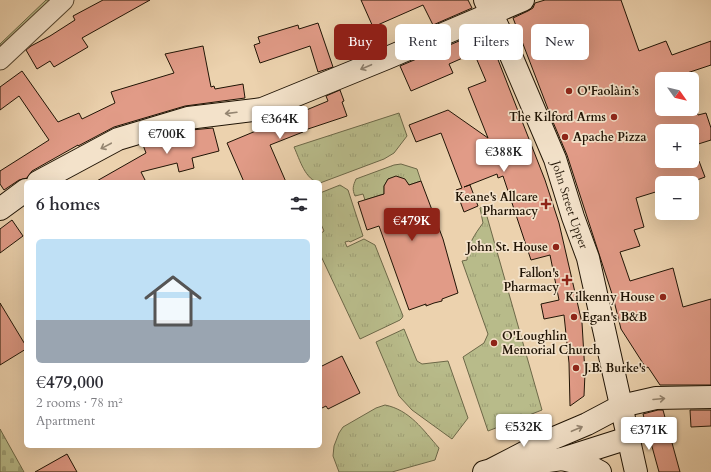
<!DOCTYPE html>
<html lang="en">
<head>
<meta charset="utf-8">
<style>
  body { margin:0; font-family:Cardo,serif; background:#f7f7f7; color:#2b2b33; height:100vh; display:flex; flex-direction:column; font-size:15px; white-space:nowrap }
  * { box-sizing:border-box; margin:0 }
  p { font-size:13px; color:#7c7c81 }
  .icon { flex:none; width:22px; height:22px; fill:none; stroke:currentColor; stroke-width:2; stroke-linecap:round; stroke-linejoin:round }
  .map { position:relative; flex:1; overflow:hidden }
  .drawer { position:absolute; left:24px; top:180px; width:298px; height:268px; display:flex; flex-direction:column; background:#fff; border-radius:6px; box-shadow:0 4px 16px #0002 }
  .drawer>* { flex:none }
  .banner { position:absolute; left:334px; top:24px; width:317px; height:36px; display:flex; gap:8px }
  .needle { width:26px; rotate:124deg }
  .controls { position:absolute; left:655px; top:72px; display:grid; gap:8px }
  .controls a { display:grid; place-items:center; width:44px; height:44px; border-radius:6px; background:#fff; box-shadow:0 4px 16px #0002; font-size:20px }
  .price { position:absolute; translate:-50% -34px; padding:0 9px; border-radius:4px; background:#fff; color:#222; font-size:13px; line-height:26px; filter:drop-shadow(0 1px 2px #0008) }
  .price::after { content:''; position:absolute; left:50%; top:24px; width:12px; height:9px; margin-left:-6px; background:inherit; clip-path:polygon(0 0,100% 0,50% 100%) }
  .price.active { background:#8f2418; color:#fff }
  ul { padding:0; list-style:none }
  li { display:grid; align-content:center; gap:8px; height:212px; padding:0 12px }
  li span { display:grid; place-items:center; height:124px; border-radius:6px; color:#555 }
  li>.icon { margin-inline-start:auto }
  span .icon { width:72px; height:72px; fill:#fffc; stroke-width:1 }
  li b { font-size:17px }
  h2 { display:flex; justify-content:space-between; align-items:center; height:48px; padding:0 12px; font-size:17px }
  .tag { padding:0 14px; border-radius:6px; background:#fff; box-shadow:0 4px 16px #0002; font-size:14px; line-height:36px }
  .tag.active { background:#8f2418; color:#fff }
  .map>svg:first-child { display:block }
</style>
</head>
<body>
<div class="map">
<svg width="711" height="472" viewBox="0 0 711 472">
  <defs>
    <pattern id="grass-tufts" width="24" height="20" patternUnits="userSpaceOnUse"><rect width="24" height="20" fill="#b8bb8a"/><path d="M3 7l-1-3M5 7V3M7 7l1-3M15 17l-1-3M17 17v-4M19 17l1-3" fill="none" stroke="#9ea076"/></pattern>
    <pattern id="cemetery-stones" width="16" height="16" patternUnits="userSpaceOnUse"><rect width="16" height="16" fill="#b8bb8a"/><path d="M2 7V4a2 2 0 0 1 4 0v3zM10 15v-3a2 2 0 0 1 4 0v3z" fill="#9ea076"/></pattern>
  </defs>
  <rect width="100%" height="100%" fill="#ecd2ae"/>
  <filter id="stains"><feTurbulence type="fractalNoise" baseFrequency=".005" numOctaves="4"/><feColorMatrix values="0 0 0 0 .2 0 0 0 0 .09 0 0 0 0 .02 0 0 0 .5 -.17"/></filter>
  <radialGradient id="worn" r=".72"><stop offset=".6" stop-color="#630" stop-opacity="0"/><stop offset="1" stop-color="#630" stop-opacity=".3"/></radialGradient>
  <g fill="url(#grass-tufts)" stroke="#6c6848">
    <path d="M 46,0 L 53,0 L 0,50 L 0,44 Z"/>
    <path d="M 399,113 L 407,136 L 394,153 L 384,159 L 320,183 C 305,180 300,160 294,147 Z"/>
    <path d="M 401,164 L 417,169 L 421,181 L 409,185 C 403,176 398,176 388,179 L 384,186 L 384,194 L 365,200 L 363,194 L 355,196 C 352,189 353,186 356,179 L 394,165 Z"/>
    <path d="M 340,185 L 348,190 L 363,236 L 350,242 L 349,241 L 345,242 L 347,247 L 364,239 L 375,245 L 403,316 L 402,318 L 400,320 L 360,339 L 320,254 L 320,234 L 324,231 L 320,222 L 320,193 Z"/>
    <path d="M 484,206 L 542,410 L 488,431 L 463,357 L 484,343 L 488,334 L 462,261 L 467,260 C 467,245 475,234 483,223 L 480,208 Z"/>
    <path d="M 404,329 L 417,361 L 422,364 L 448,361 L 468,418 L 452,439 L 412,410 L 399,396 L 376,342 Z"/>
    <path d="M 385,405 C 410,410 423,430 439,448 L 435,460 L 392,472 L 339,472 L 333,456 L 334,446 L 339,433 L 343,427 L 376,408 Z"/>
  </g>
  <path fill="url(#cemetery-stones)" stroke="#6c6848" d="M 0,429 L 24,472 L 0,472 Z"/>
  <g fill="#e19b87" stroke="#201405">
    <path d="M 103,0 L 150,0 L 82,38 L 88,47 L 54,67 L 50,61 L 37,69 L 26,50 L 31,46 L 50,36 L 75,20 L 73,16 Z"/>
    <path d="M 361,0 L 468,0 L 472,8 L 433,25 L 423,5 L 373,27 Z"/>
    <path d="M 545,0 L 621,0 L 639,51 L 666,41 L 672,55 L 711,41 L 711,65 L 684,74 L 686,79 L 662,79 L 662,115 L 682,109 L 692,109 L 692,106 L 695,105 L 698,115 L 706,113 L 711,128 L 711,140 L 692,146 L 692,131 L 662,131 L 662,161 L 699,161 L 705,177 L 689,183 L 662,183 L 662,190 L 636,198 L 644,227 L 634,230 L 640,246 L 620,252 L 630,281 L 673,268 L 683,307 L 711,299 L 711,385 L 660,385 L 648,367 L 646,368 L 621,329 L 613,297 L 567,155 L 553,122 L 513,18 L 528,11 L 533,8 L 535,3 Z"/>
    <path d="M 318,23 L 333,67 L 318,72 L 310,46 L 260,63 L 254,45 L 260,43 L 258,37 L 298,25 L 299,29 Z"/>
    <path d="M 485,30 L 495,52 L 545,180 L 559,223 L 571,275 L 582,323 L 585,373 L 584,396 L 570,406 L 569,363 L 564,315 L 544,319 L 541,304 L 559,300 L 550,255 L 531,260 L 503,176 L 498,178 L 497,174 L 464,187 L 470,185 L 478,206 L 464,212 L 456,190 L 462,188 L 441,133 L 416,142 L 409,125 L 448,110 L 488,138 L 468,88 L 486,81 L 474,53 L 449,64 L 453,73 L 411,91 L 400,66 Z"/>
    <path d="M 203,46 L 211,87 L 214,86 L 215,89 L 243,84 L 245,98 L 185,106 L 114,127 L 78,146 L 78,145 L 32,171 L 27,178 L 19,180 L 4,190 L 0,184 L 0,171 L 49,140 L 19,96 L 0,110 L 0,87 L 22,71 L 58,122 L 79,113 L 82,119 L 115,103 L 111,92 L 174,73 L 165,54 Z"/>
    <path d="M 340,90 L 344,101 L 342,102 L 347,116 L 302,131 L 303,132 L 270,145 L 286,182 L 244,182 L 227,143 L 328,101 L 326,96 Z"/>
    <path d="M 213,128 L 219,151 L 192,158 L 194,168 L 179,172 L 177,163 L 141,172 L 146,182 L 95,182 L 146,153 L 143,145 L 191,130 Z"/>
    <path d="M 396,176 L 405,179 L 409,185 L 421,181 L 443,239 L 458,293 L 442,299 L 442,301 L 434,303 L 426,306 L 426,304 L 409,310 L 379,226 L 367,230 L 358,202 L 384,194 L 384,186 L 388,179 Z"/>
    <path d="M 12,220 L 23,236 L 0,253 L 0,229 Z"/>
    <path d="M 0,303 L 26,346 L 26,349 L 0,365 Z"/>
    <path d="M 342,356 L 360,393 L 328,409 L 326,406 L 320,409 L 320,367 Z"/>
    <path d="M 658,410 L 663,410 L 680,472 L 659,472 L 643,414 Z"/>
    <path d="M 690,410 L 711,410 L 711,426 L 691,427 Z"/>
    <path d="M 67,454 L 77,472 L 35,472 Z"/>
  </g>
  <g fill="none" stroke-linecap="round" stroke-linejoin="round">
    <defs>
      <path id="street" d="M 0,60 L 64,0"/>
      <g id="secondary">
        <path id="s1" d="M 485,0 L 506,44 L 555,159 L 573,217 L 588,258 L 636,472"/>
        <path d="M 38,182 L 118,139 L 188,118 L 262,109 L 387,58 L 523,0"/>
        <path d="M 0,209 L 26,190"/>
        <path d="M 562,459 L 587,465 L 600,472"/>
        <path d="M 508,467 L 562,459 L 628,438"/>
        <path d="M 484,472 L 491,470 L 547,441 L 587,424 L 621,406 L 656,398 L 711,397"/>
      </g>
    </defs>
    <use href="#street" stroke="#53442f" stroke-width="21"/>
    <use href="#secondary" stroke="#201405" stroke-width="24"/>
    <use href="#street" stroke="#f3e2ca" stroke-width="19"/>
    <use href="#secondary" stroke="#f3e2ca" stroke-width="22"/>
  </g>
  <defs><path id="oneway-shaft" d="M-6 0H5M1.5-3L5.5 0L1.5 3" fill="none" stroke-width="1.6" stroke-linecap="round" stroke-linejoin="round"/></defs>
  <g stroke="#948571">
    <use href="#oneway-shaft" transform="translate(366 67) rotate(157)"/>
    <use href="#oneway-shaft" transform="translate(231 113) rotate(173)"/>
    <use href="#oneway-shaft" transform="translate(106 146) rotate(152)"/>
    <use href="#oneway-shaft" transform="translate(659 399) rotate(-5)"/>
    <use href="#oneway-shaft" transform="translate(577 429) rotate(-23)"/>
  </g>
  <g fill="#8f2418" stroke="#f3e2ca" stroke-width="1.5">
    <circle cx="569" cy="91" r="4"/>
    <circle cx="614" cy="117" r="4"/>
    <circle cx="565" cy="137" r="4"/>
    <path d="M544 198h4v4h4v4h-4v4h-4v-4h-4v-4h4z"/>
    <circle cx="556" cy="247" r="4"/>
    <path d="M565 274h4v4h4v4h-4v4h-4v-4h-4v-4h4z"/>
    <circle cx="663" cy="297" r="4"/>
    <circle cx="574" cy="317" r="4"/>
    <circle cx="494" cy="343" r="4"/>
    <circle cx="576" cy="368" r="4"/>
  </g>
  <g text-anchor="middle" dominant-baseline="central" stroke-width="3.5" stroke-linejoin="round" paint-order="stroke">
    <g font-size="12" font-weight="bold" fill="#201405" stroke="#f3e2ca" text-anchor="start">
      <text x="577" y="91">O'Faolàin’s</text>
      <text x="606" y="117" text-anchor="end">The Kilford Arms</text>
      <text x="573" y="137">Apache Pizza</text>
      <text x="538" y="197" text-anchor="end">Keane's Allcare<tspan x="538" dy="14">Pharmacy</tspan></text>
      <text x="548" y="247" text-anchor="end">John St. House</text>
      <text x="559" y="273" text-anchor="end">Fallon's<tspan x="559" dy="14">Pharmacy</tspan></text>
      <text x="655" y="297" text-anchor="end">Kilkenny House</text>
      <text x="582" y="317">Egan's B&amp;B</text>
      <text x="502" y="336">O'Loughlin<tspan x="502" dy="14">Memorial Church</tspan></text>
      <text x="584" y="368">J.B. Burke's</text>
    </g>
    <g font-size="12" fill="#201405" stroke="#f3e2ca">
      <text stroke="none"><textPath href="#s1" startOffset="222">John Street Upper</textPath></text>
    </g>
  </g>
  <rect width="100%" height="100%" filter="url(#stains)"/>
  <rect width="100%" height="100%" fill="url(#worn)"/>
</svg>
<div class="controls">
<a><svg class="needle" viewBox="-14 -14 28 28"><path d="M0-13l5 13h-10z" fill="#e53935"/><path d="M0 13l5-13h-10z" fill="#7c7c81"/></svg></a>
<a>+</a>
<a>−</a>
</div>
<b class="price" style="left:280px;top:140px">€364K</b>
<b class="price" style="left:167px;top:155px">€700K</b>
<b class="price" style="left:504px;top:173px">€388K</b>
<b class="price active" style="left:412px;top:242px">€479K</b>
<b class="price" style="left:524px;top:448px">€532K</b>
<b class="price" style="left:649px;top:451px">€371K</b>
<div class="banner">
<a class="tag active">Buy</a>
<a class="tag">Rent</a>
<a class="tag">Filters</a>
<a class="tag">New</a>
</div>
<section class="drawer">
<h2>6 homes<svg class="icon" aria-label="filters" viewBox="0 0 24 24"><path d="M4 7h16M4 17h16"/><circle cx="9" cy="7" r="2"/><circle cx="15" cy="17" r="2"/></svg></h2>
<ul>
<li><span style="background:linear-gradient(#bfe0f5 65%,#9aa5b1 0)"><svg class="icon" aria-label="home" viewBox="0 0 24 24"><path d="M3 11l9-7 9 7M6 9v11h12V9"/></svg></span><div><b>€479,000</b><p>2 rooms · 78 m²</p><p>Apartment</p></div></li>
</ul>
</section>
</div>
</body>
</html>
